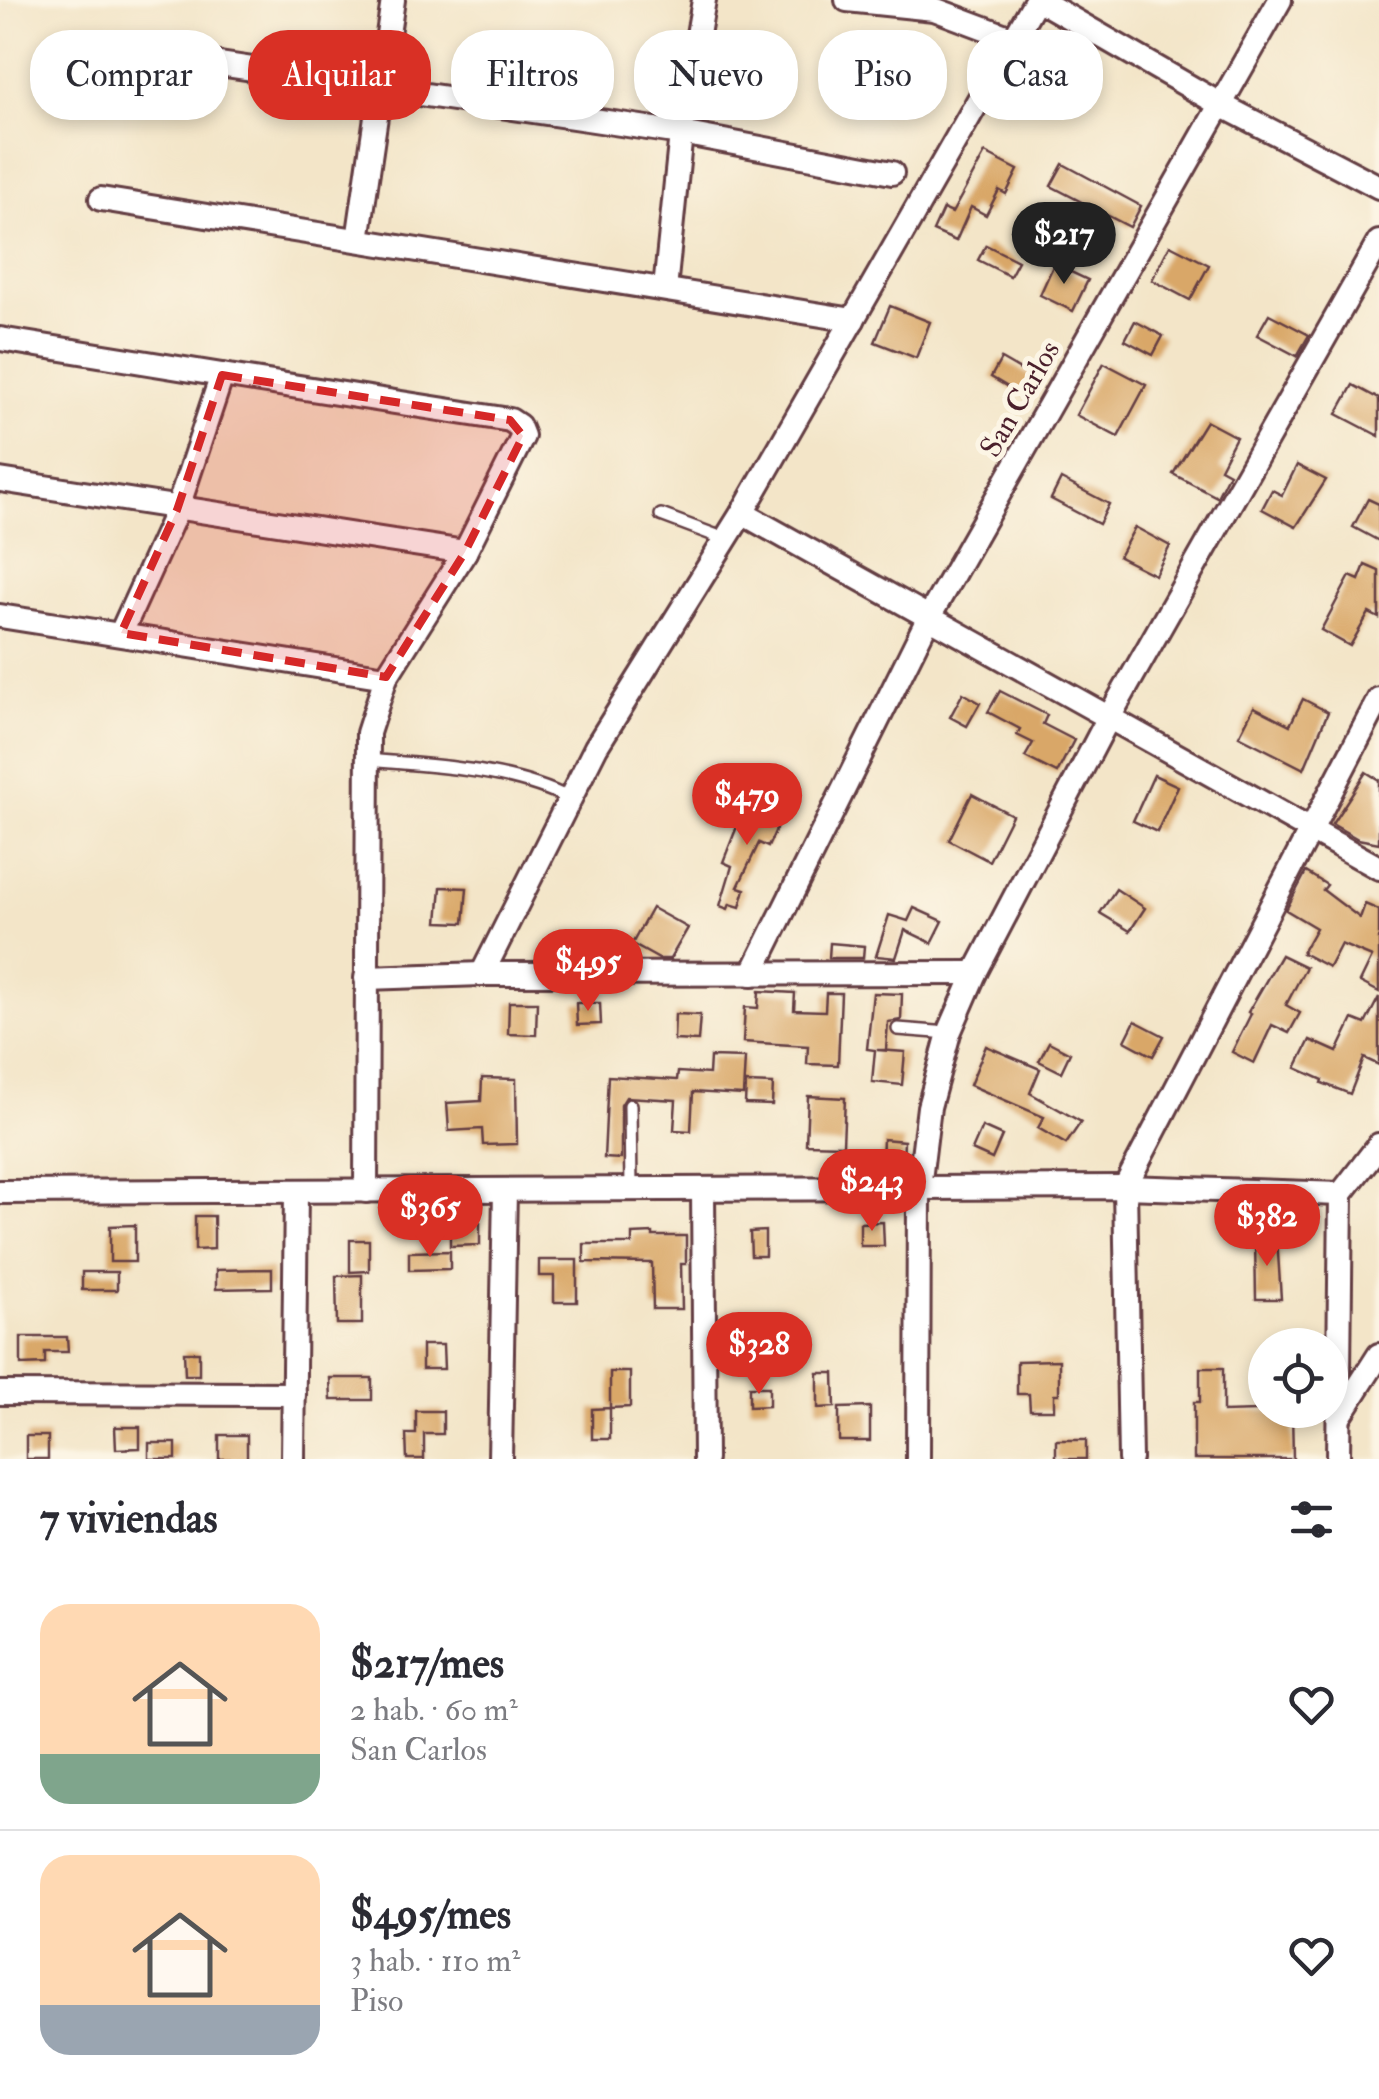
<!DOCTYPE html>
<html lang="es">
<head>
<meta charset="utf-8">
<style>
  body { margin:0; font-family:"IM FELL Double Pica",serif; background:#f2f2f3; color:#2b2b33; height:100vh; display:flex; flex-direction:column; font-size:38px; white-space:nowrap }
  * { box-sizing:border-box; margin:0 }
  p { font-size:32px; color:#7c7c81 }
  .icon { flex:none; width:55px; height:55px; fill:none; stroke:currentColor; stroke-width:2; stroke-linecap:round; stroke-linejoin:round }
  .map { position:relative; height:1459px; overflow:hidden }
  .drawer { display:flex; flex-direction:column; background:#fff; flex:1 }
  .drawer>* { flex:none }
  .top-card { position:absolute; left:30px; top:30px; width:1320px; height:90px; display:flex; gap:20px }
  .controls { position:absolute; left:1248px; top:1328px; display:grid; gap:20px }
  .controls a { display:grid; place-items:center; width:100px; height:100px; border-radius:50%; background:#fff; box-shadow:0 5px 15px #0003; font-size:50px }
  .price { position:absolute; translate:-50% -85px; padding:0 22px; border-radius:35px; background:#d93025; color:#fff; font-size:32px; line-height:65px; filter:drop-shadow(0 2px 5px #0008) }
  .price::after { content:''; position:absolute; left:50%; top:60px; width:30px; height:22px; margin-left:-15px; background:inherit; clip-path:polygon(0 0,100% 0,50% 100%) }
  .price.on { background:#222; color:#fff }
  ul { padding:0; list-style:none }
  li { display:flex; align-items:center; gap:30px; height:250px; padding:0 40px }
  li+li { border-top:2px solid #e1e1e2 }
  li span { display:grid; place-items:center; flex:none; width:280px; height:200px; border-radius:30px; color:#555 }
  li>.icon { margin-inline-start:auto }
  span .icon { width:120px; height:120px; fill:#fffc; stroke-width:1 }
  li b { font-size:42px }
  h2 { display:flex; justify-content:space-between; align-items:center; height:120px; padding:0 40px; font-size:42px }
  .tag { padding:0 35px; border-radius:40px; background:#fff; box-shadow:0 5px 15px #0003; font-size:35px; line-height:90px }
  .tag.on { background:#d93025; color:#fff }
  .map>svg:first-child { display:block }
</style>
</head>
<body>
<div class="map">
<svg width="1379" height="1459" viewBox="0 0 1379 1459">
  <rect width="100%" height="100%" fill="#fcf5e5"/>
  <filter id="ink" filterUnits="userSpaceOnUse"><feTurbulence type="fractalNoise" baseFrequency=".01" numOctaves="2"/><feDisplacementMap in="SourceGraphic" scale="20" xChannelSelector="R" yChannelSelector="G"/><feConvolveMatrix kernelMatrix="1 2 1 2 8 2 1 2 1" color-interpolation-filters="sRGB"/></filter>
  <filter id="wash" filterUnits="userSpaceOnUse"><feTurbulence type="fractalNoise" baseFrequency=".0048" numOctaves="4" result="noise"/><feDisplacementMap in="SourceGraphic" scale="40" xChannelSelector="R" yChannelSelector="G"/><feGaussianBlur stdDeviation="2.25" result="paint"/><feColorMatrix in="noise" values="0 0 0 0 0 0 0 0 0 0 0 0 0 0 0 0 0 1.4 0 .05"/><feComposite in="paint" operator="in"/></filter>
  <g filter="url(#wash)">
    <rect width="100%" height="100%" fill="#f3e5c8"/>
    <g id="blocks">
      <g fill="#d9a768">
        <path d="M 985,153 L 1018,170 L 1006,194 L 999,190 L 986,215 L 971,207 L 956,241 L 933,231 L 943,209 L 952,213 Z"/>
        <path d="M 1063,164 L 1141,206 L 1130,227 L 1051,186 Z"/>
        <path d="M 986,245 L 1018,261 L 1010,276 L 978,260 Z"/>
        <path d="M 1170,245 L 1209,265 L 1190,300 L 1152,280 Z"/>
        <path d="M 1054,264 L 1088,280 L 1073,311 L 1040,295 Z"/>
        <path d="M 890,306 L 930,322 L 916,358 L 875,342 Z"/>
        <path d="M 1269,314 L 1309,335 L 1297,356 L 1257,335 Z"/>
        <path d="M 1135,321 L 1163,336 L 1153,355 L 1125,340 Z"/>
        <path d="M 1001,359 L 1034,378 L 1023,396 L 991,377 Z"/>
        <path d="M 1104,363 L 1146,385 L 1118,437 L 1076,415 Z"/>
        <path d="M 1353,385 L 1379,399 L 1379,436 L 1337,414 Z"/>
        <path d="M 1206,421 L 1236,437 L 1220,468 L 1229,473 L 1217,497 L 1173,474 Z"/>
        <path d="M 1297,465 L 1326,480 L 1296,527 L 1262,509 L 1272,490 L 1282,495 Z"/>
        <path d="M 1061,479 L 1109,504 L 1099,524 L 1051,499 Z"/>
        <path d="M 1368,499 L 1379,504 L 1379,541 L 1353,527 Z"/>
        <path d="M 1135,527 L 1170,546 L 1155,575 L 1119,557 Z"/>
        <path d="M 1365,565 L 1379,571 L 1379,618 L 1369,613 L 1350,646 L 1321,630 L 1350,576 L 1359,580 Z"/>
        <path d="M 1000,691 L 1047,715 L 1043,724 L 1074,740 L 1057,773 L 1025,757 L 1033,743 L 1017,735 L 1020,729 L 988,712 Z"/>
        <path d="M 963,693 L 980,703 L 967,726 L 950,717 Z"/>
        <path d="M 1303,699 L 1328,712 L 1304,769 L 1239,736 L 1254,707 L 1290,725 Z"/>
        <path d="M 1366,772 L 1379,780 L 1379,843 L 1358,839 L 1332,824 Z"/>
        <path d="M 1154,775 L 1178,786 L 1157,832 L 1133,821 Z"/>
        <path d="M 972,794 L 1012,815 L 989,861 L 949,840 Z"/>
        <path d="M 747,801 L 782,816 L 768,847 L 759,843 L 738,887 L 745,889 L 740,907 L 730,904 L 728,909 L 720,906 L 732,866 L 723,862 Z"/>
        <path d="M 1306,872 L 1327,885 L 1323,890 L 1360,918 L 1365,904 L 1379,910 L 1379,992 L 1360,982 L 1372,957 L 1341,944 L 1329,967 L 1302,953 L 1316,928 L 1286,910 Z"/>
        <path d="M 441,887 L 467,888 L 464,923 L 438,922 Z"/>
        <path d="M 1116,889 L 1145,908 L 1130,931 L 1100,913 Z"/>
        <path d="M 652,908 L 688,928 L 670,959 L 659,959 L 632,944 Z"/>
        <path d="M 914,908 L 943,921 L 932,943 L 905,930 L 896,958 L 876,956 L 889,915 L 908,921 Z"/>
        <path d="M 830,943 L 864,946 L 863,958 L 829,958 Z"/>
        <path d="M 1281,955 L 1306,967 L 1286,1005 L 1300,1013 L 1289,1033 L 1272,1025 L 1254,1063 L 1232,1052 L 1251,1014 L 1248,1012 Z"/>
        <path d="M 759,991 L 795,993 L 794,1010 L 825,1011 L 826,993 L 841,993 L 838,1065 L 807,1064 L 808,1046 L 743,1042 L 745,1007 L 758,1008 Z"/>
        <path d="M 873,993 L 902,994 L 901,1020 L 888,1022 L 886,1050 L 877,1050 L 905,1052 L 902,1085 L 872,1082 L 875,1050 L 867,1049 Z"/>
        <path d="M 1379,997 L 1379,1065 L 1364,1058 L 1350,1094 L 1322,1083 L 1323,1080 L 1296,1068 L 1310,1040 L 1337,1052 L 1353,1019 L 1365,1024 Z"/>
        <path d="M 509,1002 L 537,1002 L 536,1035 L 508,1034 Z"/>
        <path d="M 576,1003 L 600,1003 L 601,1024 L 577,1025 Z"/>
        <path d="M 675,1014 L 700,1015 L 698,1041 L 674,1040 Z"/>
        <path d="M 1135,1021 L 1164,1036 L 1153,1056 L 1125,1041 Z"/>
        <path d="M 1049,1042 L 1070,1053 L 1061,1072 L 1039,1061 Z"/>
        <path d="M 986,1046 L 1040,1069 L 1030,1093 L 1081,1122 L 1066,1144 L 1038,1128 L 1044,1117 L 970,1085 Z"/>
        <path d="M 710,1057 L 745,1058 L 743,1095 L 693,1092 L 691,1131 L 674,1130 L 676,1100 L 626,1097 L 621,1105 L 621,1159 L 604,1158 L 608,1076 L 677,1080 L 678,1072 L 709,1074 Z"/>
        <path d="M 482,1078 L 516,1079 L 517,1144 L 483,1145 L 482,1129 L 449,1131 L 447,1103 L 481,1101 Z"/>
        <path d="M 746,1083 L 773,1084 L 772,1105 L 745,1104 Z"/>
        <path d="M 808,1096 L 845,1098 L 843,1145 L 806,1144 Z"/>
        <path d="M 982,1127 L 1002,1136 L 992,1159 L 972,1150 Z"/>
        <path d="M 883,1139 L 904,1141 L 903,1163 L 882,1161 Z"/>
        <path d="M 195,1216 L 214,1216 L 214,1249 L 195,1250 Z"/>
        <path d="M 883,1222 L 884,1246 L 860,1246 L 860,1223 Z"/>
        <path d="M 450,1223 L 480,1223 L 480,1245 L 450,1246 Z"/>
        <path d="M 135,1225 L 135,1262 L 110,1262 L 110,1226 Z"/>
        <path d="M 765,1231 L 765,1256 L 751,1256 L 750,1232 Z"/>
        <path d="M 653,1233 L 653,1236 L 686,1236 L 686,1264 L 681,1264 L 682,1309 L 653,1309 L 652,1263 L 584,1262 L 584,1244 L 632,1244 L 632,1234 Z"/>
        <path d="M 1255,1238 L 1277,1238 L 1281,1299 L 1256,1299 Z"/>
        <path d="M 350,1240 L 369,1240 L 369,1271 L 350,1272 Z"/>
        <path d="M 450,1251 L 450,1269 L 409,1270 L 409,1252 Z"/>
        <path d="M 539,1260 L 577,1260 L 577,1302 L 554,1302 L 554,1276 L 539,1276 Z"/>
        <path d="M 272,1269 L 272,1288 L 216,1289 L 216,1270 Z"/>
        <rect x="82" y="1272" width="35" height="18"/>
        <path d="M 362,1275 L 362,1324 L 337,1324 L 336,1276 Z"/>
        <path d="M 21,1337 L 67,1337 L 68,1352 L 45,1352 L 45,1364 L 21,1365 Z"/>
        <path d="M 422,1345 L 443,1345 L 444,1369 L 422,1369 Z"/>
        <path d="M 184,1352 L 199,1352 L 199,1375 L 185,1375 Z"/>
        <path d="M 1059,1360 L 1059,1394 L 1054,1394 L 1054,1410 L 1030,1410 L 1029,1394 L 1017,1394 L 1017,1361 Z"/>
        <path d="M 1200,1368 L 1223,1368 L 1223,1412 L 1292,1410 L 1293,1459 L 1194,1459 L 1194,1402 L 1200,1402 Z"/>
        <path d="M 610,1372 L 630,1372 L 630,1407 L 610,1408 Z"/>
        <path d="M 818,1373 L 834,1373 L 835,1407 L 818,1408 Z"/>
        <path d="M 330,1378 L 372,1378 L 372,1400 L 331,1400 Z"/>
        <path d="M 749,1387 L 769,1387 L 769,1406 L 749,1407 Z"/>
        <path d="M 870,1407 L 870,1441 L 839,1441 L 839,1408 Z"/>
        <path d="M 610,1408 L 610,1439 L 592,1439 L 592,1409 Z"/>
        <path d="M 416,1411 L 443,1411 L 443,1434 L 424,1434 L 424,1459 L 407,1459 L 406,1434 L 416,1434 Z"/>
        <path d="M 115,1427 L 140,1427 L 140,1448 L 116,1449 Z"/>
        <rect x="219" y="1435" width="28" height="24"/>
        <rect x="26" y="1436" width="22" height="23"/>
        <rect x="1056" y="1440" width="30" height="19"/>
        <rect x="149" y="1443" width="27" height="16"/>
      </g>
    </g>
  </g>
  <g filter="url(#ink)">
    <use href="#blocks" fill-opacity="0" stroke="#633d43" stroke-width="2.5"/>
    <g fill="none" stroke-linecap="round" stroke-linejoin="round">
      <defs>
        <g id="lane">
          <path d="M 661,515 L 725,539"/>
          <path d="M 366,760 C 430,765 513,769 570,799"/>
          <path d="M 898,1029 L 949,1033"/>
          <path d="M 630,1105 L 631,1190"/>
        </g>
        <g id="street">
          <path d="M 847,0 L 934,9 L 1014,39"/>
          <path d="M 1039,0 L 1223,106 L 1379,187"/>
          <path d="M 125,50 L 681,133 L 892,173"/>
          <path d="M 101,199 L 853,320"/>
          <path d="M 358,240 L 393,0"/>
          <path d="M 665,289 L 681,133 L 704,0"/>
          <path d="M 0,339 L 222,375"/>
          <path d="M 0,480 L 465,552 L 386,677 L 368,733 L 366,1191"/>
          <path d="M 742,513 L 1379,868"/>
          <path d="M 0,616 L 386,677"/>
          <path d="M 121,633 L 177,510 L 222,375 L 510,420 L 519,426 L 523,436 L 465,552"/>
          <path d="M 482,974 L 596,747 L 742,513 L 1036,0"/>
          <path d="M 752,974 L 929,617 L 1280,0"/>
          <path d="M 366,978 L 482,974 L 975,973"/>
          <path d="M 703,1189 L 705,1459"/>
          <path d="M 0,1192 L 1125,1187 L 1341,1194"/>
          <path d="M 0,1393 L 294,1394"/>
          <path d="M 1340,1416 L 1379,1355"/>
          <path d="M 293,1459 L 296,1191"/>
          <path d="M 500,1459 L 505,1190"/>
          <path d="M 918,1459 L 919,1188 L 929,1107 L 949,1033 L 975,973 L 1108,719 L 1379,242"/>
          <path d="M 1130,1459 L 1125,1187 L 1379,699"/>
          <path d="M 1338,1459 L 1341,1194 L 1379,1145"/>
        </g>
      </defs>
      <use href="#lane" stroke="#633d43" stroke-width="16"/>
      <use href="#street" stroke="#633d43" stroke-width="28"/>
      <use href="#lane" stroke="#fff" stroke-width="11"/>
      <use href="#street" stroke="#fff" stroke-width="22"/>
    </g>
  </g>
  <path fill="#d62828" fill-opacity="0.2" stroke="#d62828" stroke-width="8" stroke-dasharray="20 12" stroke-linejoin="round" d="M 222,375 L 510,420 L 523,436 L 465,552 L 386,677 L 121,633 L 177,510 Z"/>
  <g text-anchor="middle" dominant-baseline="central" stroke-width="10" stroke-linejoin="round" paint-order="stroke">
    <g font-size="30" fill="#4a1f2b" stroke="#fcf5e5">
      <text transform="translate(1020 399) rotate(-60)">San Carlos</text>
    </g>
  </g>
</svg>
<div class="controls">
<a><svg class="icon" aria-label="locate" viewBox="0 0 24 24"><circle cx="12" cy="12" r="6"/><path d="M12 2v4M12 18v4M2 12h4M18 12h4"/></svg></a>
</div>
<b class="price on" style="left:1064px;top:287px">$217</b>
<b class="price" style="left:747px;top:848px">$479</b>
<b class="price" style="left:588px;top:1014px">$495</b>
<b class="price" style="left:872px;top:1234px">$243</b>
<b class="price" style="left:430px;top:1260px">$365</b>
<b class="price" style="left:1267px;top:1269px">$382</b>
<b class="price" style="left:759px;top:1397px">$328</b>
<div class="top-card">
<a class="tag">Comprar</a>
<a class="tag on">Alquilar</a>
<a class="tag">Filtros</a>
<a class="tag">Nuevo</a>
<a class="tag">Piso</a>
<a class="tag">Casa</a>
</div>
</div>
<section class="drawer">
<h2>7 viviendas<svg class="icon" aria-label="filters" viewBox="0 0 24 24"><path d="M4 7h16M4 17h16"/><circle cx="9" cy="7" r="2"/><circle cx="15" cy="17" r="2"/></svg></h2>
<ul>
<li><span style="background:linear-gradient(#ffd9b3 75%,#7fa58c 0)"><svg class="icon" aria-label="home" viewBox="0 0 24 24"><path d="M3 11l9-7 9 7M6 9v11h12V9"/></svg></span><div><b>$217/mes</b><p>2 hab. · 60 m²</p><p>San Carlos</p></div><svg class="icon" aria-label="heart" viewBox="0 0 24 24"><path d="M12 20l-8-8c-3-5 5-10 8-4 3-6 11-1 8 4z"/></svg></li>
<li><span style="background:linear-gradient(#ffd9b3 75%,#9aa5b1 0)"><svg class="icon" aria-label="home" viewBox="0 0 24 24"><path d="M3 11l9-7 9 7M6 9v11h12V9"/></svg></span><div><b>$495/mes</b><p>3 hab. · 110 m²</p><p>Piso</p></div><svg class="icon" aria-label="heart" viewBox="0 0 24 24"><path d="M12 20l-8-8c-3-5 5-10 8-4 3-6 11-1 8 4z"/></svg></li>
</ul>
</section>
</body>
</html>
